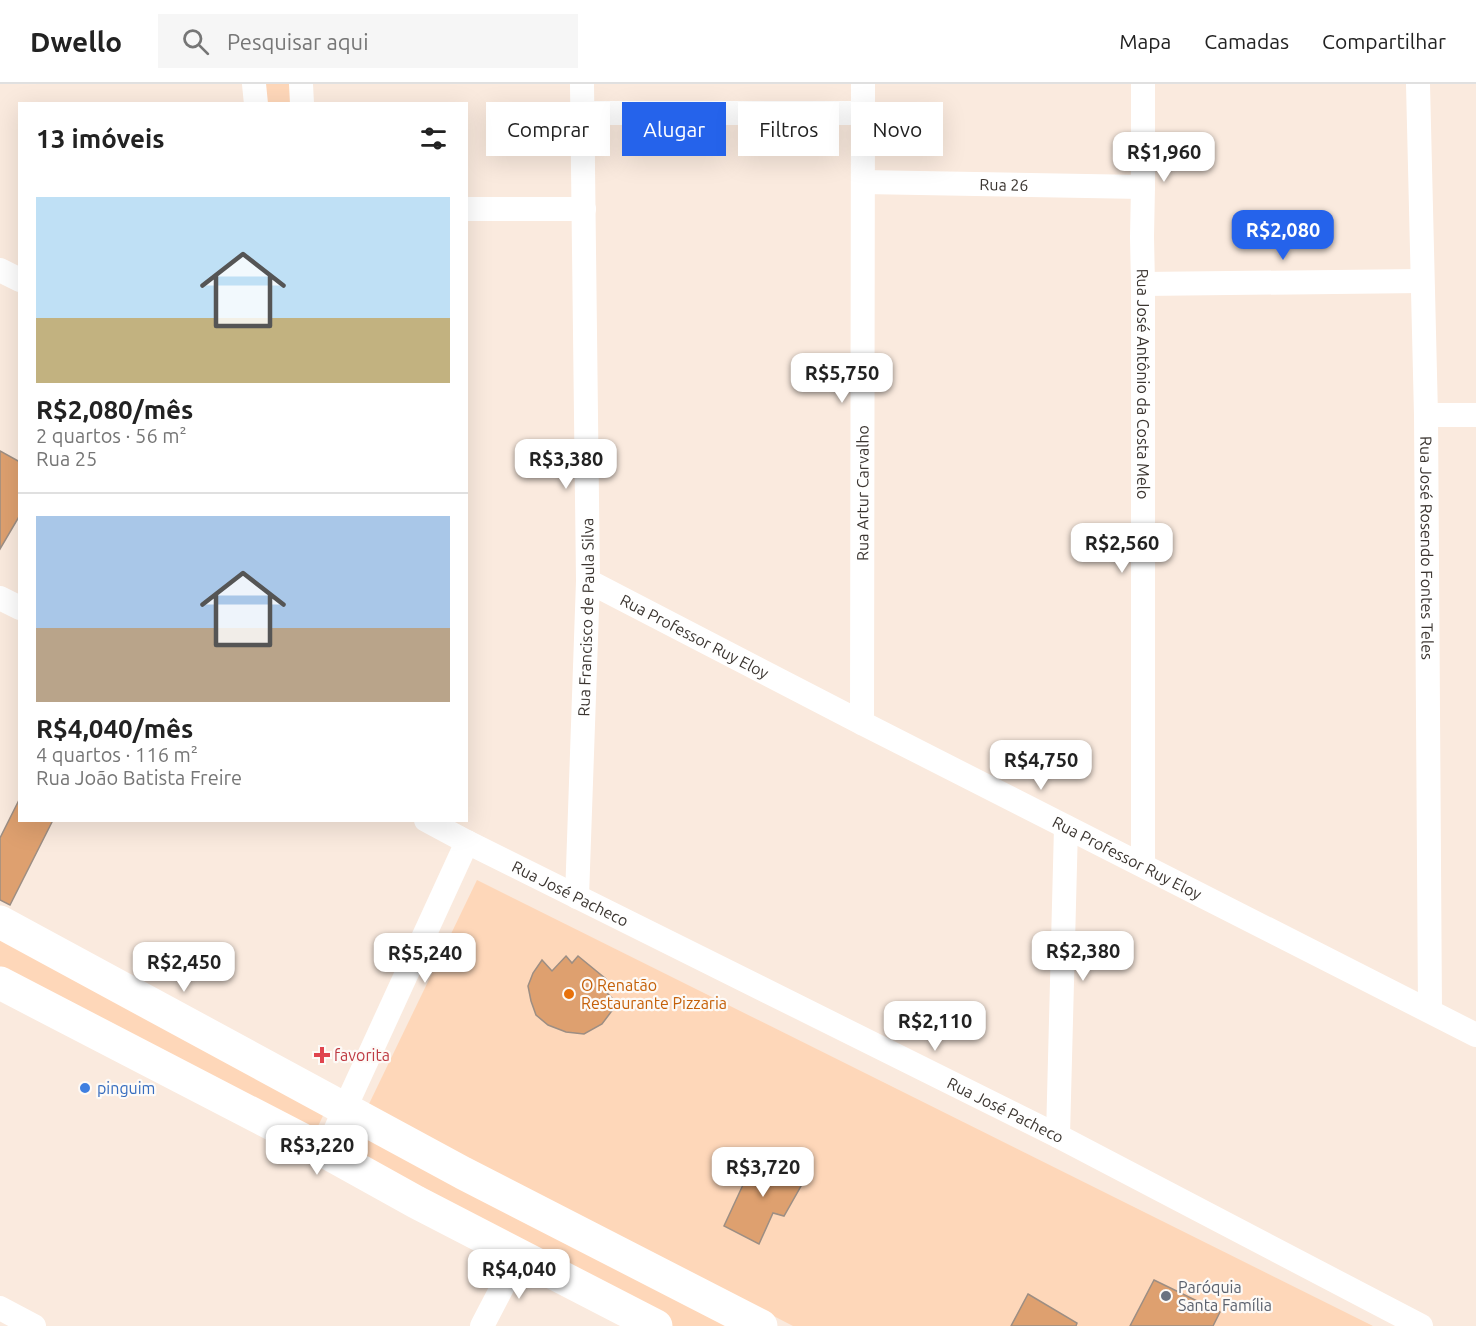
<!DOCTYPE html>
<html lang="pt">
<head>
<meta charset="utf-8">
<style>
  body { margin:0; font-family:Ubuntu,sans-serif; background:#f6f6f6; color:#222; height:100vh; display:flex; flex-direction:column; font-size:22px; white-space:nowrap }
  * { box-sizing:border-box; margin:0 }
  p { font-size:20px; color:#767676 }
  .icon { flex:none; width:33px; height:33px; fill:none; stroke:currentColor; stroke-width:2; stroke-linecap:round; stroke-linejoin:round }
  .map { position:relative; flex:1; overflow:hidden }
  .panel { position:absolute; left:18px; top:18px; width:450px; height:720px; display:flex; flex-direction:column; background:#fff; border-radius:0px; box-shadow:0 6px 24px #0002 }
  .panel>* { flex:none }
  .hud { position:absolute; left:486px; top:18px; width:570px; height:54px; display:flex; gap:12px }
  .price { position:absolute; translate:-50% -51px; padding:0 14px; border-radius:12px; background:#fff; color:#222; font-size:20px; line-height:39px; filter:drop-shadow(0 2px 3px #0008) }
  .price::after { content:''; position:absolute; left:50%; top:36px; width:18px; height:14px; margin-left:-9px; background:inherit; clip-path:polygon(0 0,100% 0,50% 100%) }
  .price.current { background:#2563eb; color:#fff }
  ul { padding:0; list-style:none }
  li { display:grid; align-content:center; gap:12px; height:318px; padding:0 18px }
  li+li { border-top:2px solid #e0e0e0 }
  li span { display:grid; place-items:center; height:186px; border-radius:0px; color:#555 }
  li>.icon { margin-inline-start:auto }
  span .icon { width:108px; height:108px; fill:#fffc; stroke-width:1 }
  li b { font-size:26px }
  h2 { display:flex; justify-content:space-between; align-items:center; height:72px; padding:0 18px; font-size:26px }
  .chip { padding:0 21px; border-radius:0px; background:#fff; box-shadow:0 6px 24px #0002; font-size:21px; line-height:54px }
  .chip.current { background:#2563eb; color:#fff }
  header { display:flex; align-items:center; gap:36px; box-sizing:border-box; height:84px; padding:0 30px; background:#fff; border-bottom:2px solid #e0e0e0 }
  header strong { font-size:28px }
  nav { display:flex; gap:33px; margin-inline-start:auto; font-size:21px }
  .search { width:420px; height:54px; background:#f6f6f6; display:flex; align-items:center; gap:15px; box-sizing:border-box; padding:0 21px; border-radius:0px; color:#767676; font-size:22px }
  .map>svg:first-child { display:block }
</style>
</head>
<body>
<header>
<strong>Dwello</strong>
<div class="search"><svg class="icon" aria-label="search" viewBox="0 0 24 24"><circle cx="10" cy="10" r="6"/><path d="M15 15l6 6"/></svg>Pesquisar aqui</div>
<nav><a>Mapa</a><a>Camadas</a><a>Compartilhar</a></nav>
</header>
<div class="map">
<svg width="1476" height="1242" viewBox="0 0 1476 1242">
  <rect width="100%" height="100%" fill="#faeade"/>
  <g fill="#fed7b9">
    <path d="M 263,0 L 305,0 L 306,19 L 264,19 Z"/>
    <path d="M 477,796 L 1373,1242 L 793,1242 L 368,1022 Z"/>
    <path d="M 0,847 L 329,1019 L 311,1057 L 0,893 Z"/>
    <path d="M 352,1046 L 732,1242 L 666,1242 L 339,1073 Z"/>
  </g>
  <g fill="#dea06f" stroke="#9d8e83" stroke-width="1.5">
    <path d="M 0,367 L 20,378 L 20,431 L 0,465 Z"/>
    <path d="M 20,714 L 20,736 L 53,736 L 10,821 L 0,816 L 0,754 Z"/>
    <path d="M 566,872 L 572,879 L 578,872 L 606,895 L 602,904 L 616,918 L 614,924 L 602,940 L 584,950 L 566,948 L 548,941 L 536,931 L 531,917 L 528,902 L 533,889 L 542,876 L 552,887 Z"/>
    <path d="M 755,1068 L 805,1095 L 784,1132 L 773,1129 L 759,1160 L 724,1142 L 742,1103 Z"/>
    <path d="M 1154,1196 L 1220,1228 L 1213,1242 L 1130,1242 Z"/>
    <path d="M 1028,1210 L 1077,1239 L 1076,1242 L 1011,1242 Z"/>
  </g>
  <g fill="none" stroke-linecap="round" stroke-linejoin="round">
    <g stroke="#fff" stroke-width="24">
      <path d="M 254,0 L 256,20"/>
      <path d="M 301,0 L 302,20"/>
      <path id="s1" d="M 1143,0 L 1143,103 L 1142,153 L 1143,200 L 1143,781"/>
      <path id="s2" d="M 1418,0 L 1426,331 L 1430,927"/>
      <path d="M 583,29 L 863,29"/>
      <path id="s3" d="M 863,98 L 1143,103"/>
      <path d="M 466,125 L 584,125"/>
      <path d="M 0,186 L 20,196"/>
      <path d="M 1143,200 L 1422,197"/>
      <path d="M 1426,331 L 1476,331"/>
      <path id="s4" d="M 588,497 L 862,639 L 1476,951"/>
      <path d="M 0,514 L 20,524"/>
      <path id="s5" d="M 862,639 L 863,0"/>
      <path id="s6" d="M 426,736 L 467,758 L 1058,1052 L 1421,1242"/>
      <path id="s7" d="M 577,813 L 588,497 L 582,0"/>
      <path d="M 1058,1052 L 1066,743"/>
      <path d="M 326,1068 L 345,1024 L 467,758"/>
      <path d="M 0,1224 L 34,1242"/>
      <path d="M 482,1242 L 519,1171"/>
    </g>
    <g stroke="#fff" stroke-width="33">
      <path d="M 0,838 L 463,1089 L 761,1242"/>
      <path d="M 0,899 L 326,1068 L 416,1118 L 656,1242"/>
    </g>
  </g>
  <circle fill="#e8710a" stroke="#fdfaf7" stroke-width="2" cx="569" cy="910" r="6"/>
  <path fill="#e0444e" stroke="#fdfaf7" stroke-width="2" d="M319 962h6v6h6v6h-6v6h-6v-6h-6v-6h6z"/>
  <circle fill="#3f7fe0" stroke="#fdfaf7" stroke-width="2" cx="85" cy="1004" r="6"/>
  <circle fill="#6b7280" stroke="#fdfaf7" stroke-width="2" cx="1166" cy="1212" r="6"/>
  <g text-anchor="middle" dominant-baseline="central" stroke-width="4.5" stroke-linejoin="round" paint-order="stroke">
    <g font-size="16" fill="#3b3530" stroke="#fdfaf7">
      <text stroke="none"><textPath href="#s3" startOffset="141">Rua 26</textPath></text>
      <text stroke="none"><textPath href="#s1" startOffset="300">Rua José Antônio da Costa Melo</textPath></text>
      <text stroke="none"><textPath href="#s5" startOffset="230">Rua Artur Carvalho</textPath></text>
      <text stroke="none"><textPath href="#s2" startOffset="464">Rua José Rosendo Fontes Teles</textPath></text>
      <text stroke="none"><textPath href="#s7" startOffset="280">Rua Francisco de Paula Silva</textPath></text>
      <text stroke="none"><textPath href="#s4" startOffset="120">Rua Professor Ruy Eloy</textPath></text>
      <text stroke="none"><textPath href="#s4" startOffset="606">Rua Professor Ruy Eloy</textPath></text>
      <text stroke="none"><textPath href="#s6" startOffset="162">Rua José Pacheco</textPath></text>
      <text stroke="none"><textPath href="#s6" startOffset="648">Rua José Pacheco</textPath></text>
    </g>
    <g font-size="16" fill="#c56008" stroke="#fdfaf7" text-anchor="start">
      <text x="581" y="901">O Renatão<tspan x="581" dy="18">Restaurante Pizzaria</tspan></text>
    </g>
    <g font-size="16" fill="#be3a42" stroke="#fdfaf7" text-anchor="start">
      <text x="334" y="971">favorita</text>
    </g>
    <g font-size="16" fill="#366cbe" stroke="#fdfaf7" text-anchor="start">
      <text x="97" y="1004">pinguim</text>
    </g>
    <g font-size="16" fill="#5b616d" stroke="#fdfaf7" text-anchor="start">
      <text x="1178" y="1203">Paróquia<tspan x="1178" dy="18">Santa Família</tspan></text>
    </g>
  </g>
</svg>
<b class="price" style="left:1164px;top:99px">R$1,960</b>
<b class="price current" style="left:1283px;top:177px">R$2,080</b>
<b class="price" style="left:842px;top:320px">R$5,750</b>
<b class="price" style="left:566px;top:406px">R$3,380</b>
<b class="price" style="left:1122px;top:490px">R$2,560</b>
<b class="price" style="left:1041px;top:707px">R$4,750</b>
<b class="price" style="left:1083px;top:898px">R$2,380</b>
<b class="price" style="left:425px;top:900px">R$5,240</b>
<b class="price" style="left:184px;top:909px">R$2,450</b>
<b class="price" style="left:935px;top:968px">R$2,110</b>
<b class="price" style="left:317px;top:1092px">R$3,220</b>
<b class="price" style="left:763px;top:1114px">R$3,720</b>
<b class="price" style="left:519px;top:1216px">R$4,040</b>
<div class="hud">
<a class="chip">Comprar</a>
<a class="chip current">Alugar</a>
<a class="chip">Filtros</a>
<a class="chip">Novo</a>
</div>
<section class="panel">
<h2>13 imóveis<svg class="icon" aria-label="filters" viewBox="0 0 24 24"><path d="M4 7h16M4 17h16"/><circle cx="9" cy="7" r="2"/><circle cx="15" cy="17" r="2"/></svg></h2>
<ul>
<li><span style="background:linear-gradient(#bfe0f5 65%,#c2b280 0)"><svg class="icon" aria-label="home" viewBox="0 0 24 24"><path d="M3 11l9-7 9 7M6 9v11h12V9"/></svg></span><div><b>R$2,080/mês</b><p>2 quartos · 56 m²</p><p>Rua 25</p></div></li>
<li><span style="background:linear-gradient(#a9c7e8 60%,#b9a48a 0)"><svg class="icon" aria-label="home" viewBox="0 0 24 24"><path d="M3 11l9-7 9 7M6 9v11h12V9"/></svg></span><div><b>R$4,040/mês</b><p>4 quartos · 116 m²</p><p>Rua João Batista Freire</p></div></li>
</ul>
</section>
</div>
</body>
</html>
